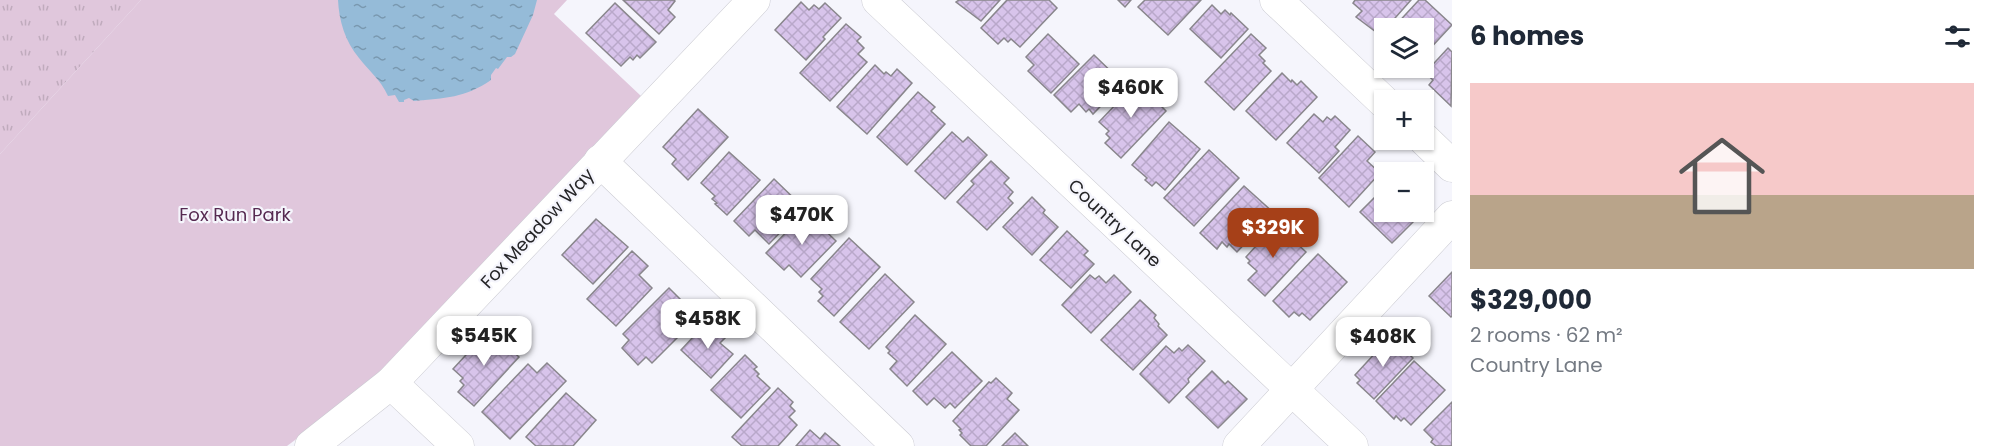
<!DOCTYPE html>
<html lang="en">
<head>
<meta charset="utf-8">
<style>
  body { margin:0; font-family:Poppins,sans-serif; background:#f2f2f3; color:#1f2937; height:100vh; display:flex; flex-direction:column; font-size:22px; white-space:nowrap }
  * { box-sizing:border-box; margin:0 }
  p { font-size:20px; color:#747a83 }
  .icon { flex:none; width:33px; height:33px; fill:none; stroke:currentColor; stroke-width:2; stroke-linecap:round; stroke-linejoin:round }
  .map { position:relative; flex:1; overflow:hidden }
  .details { display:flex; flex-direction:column; background:#fff; width:540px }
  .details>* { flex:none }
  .tools { position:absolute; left:1374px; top:18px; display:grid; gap:12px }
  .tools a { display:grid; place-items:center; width:60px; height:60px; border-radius:0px; background:#fff; box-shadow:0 2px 4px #0004; font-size:30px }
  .price { position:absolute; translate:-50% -51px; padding:0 14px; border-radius:12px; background:#fff; color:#222; font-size:20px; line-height:39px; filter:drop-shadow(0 2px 3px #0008) }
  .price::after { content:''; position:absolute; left:50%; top:36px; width:18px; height:14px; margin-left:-9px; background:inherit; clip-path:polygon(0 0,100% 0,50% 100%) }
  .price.current { background:#a64018; color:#fff }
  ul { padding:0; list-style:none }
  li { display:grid; align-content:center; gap:12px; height:318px; padding:0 18px }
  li+li { border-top:2px solid #e0e1e3 }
  li span { display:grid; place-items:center; height:186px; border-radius:0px; color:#555 }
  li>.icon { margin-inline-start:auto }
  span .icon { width:108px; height:108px; fill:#fffc; stroke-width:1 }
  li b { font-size:26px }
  h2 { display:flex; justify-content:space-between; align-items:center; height:72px; padding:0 18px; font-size:26px }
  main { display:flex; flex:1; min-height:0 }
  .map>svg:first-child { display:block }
</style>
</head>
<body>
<main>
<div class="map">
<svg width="1452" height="446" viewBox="0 0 1452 446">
  <defs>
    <pattern id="grass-tufts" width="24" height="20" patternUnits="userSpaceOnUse" patternTransform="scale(1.5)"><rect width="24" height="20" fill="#e0c7dc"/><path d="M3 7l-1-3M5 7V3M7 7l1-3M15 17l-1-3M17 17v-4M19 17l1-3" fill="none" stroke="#c0abbd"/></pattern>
    <pattern id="water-ripples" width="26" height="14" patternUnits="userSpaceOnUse" patternTransform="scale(1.5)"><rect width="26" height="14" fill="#95bbd8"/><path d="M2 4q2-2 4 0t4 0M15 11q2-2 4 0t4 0" fill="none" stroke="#7998af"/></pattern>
    <pattern id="building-cross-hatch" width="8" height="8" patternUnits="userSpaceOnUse" patternTransform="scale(1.5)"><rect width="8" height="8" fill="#d8c4eb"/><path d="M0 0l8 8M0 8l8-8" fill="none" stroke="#b9a8ca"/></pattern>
  </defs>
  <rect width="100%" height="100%" fill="#f5f5fc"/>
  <path fill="url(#grass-tufts)" d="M 0,0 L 141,0 L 0,154 Z"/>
  <path fill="#e0c7dc" d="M 141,0 L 567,0 L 554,14 L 641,96 L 368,384 L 343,404 L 287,446 L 0,446 L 0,154 Z"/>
  <path fill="url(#water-ripples)" d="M 338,0 L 537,0 L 533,15 L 515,54 L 511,57 L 507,57 L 498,69 L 496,68 L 491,75 L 491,80 C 465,98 445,98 414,101 L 409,98 L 404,100 L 404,102 L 399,102 L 395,95 L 388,96 C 380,79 370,72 359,58 C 345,41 339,21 338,0 Z"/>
  <g fill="url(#building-cross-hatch)" stroke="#89868c" stroke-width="1.5">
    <path d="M 623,0 L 674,0 L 675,1 L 668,10 L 675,17 L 659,34 Z"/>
    <path d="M 959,0 L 1000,0 L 981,21 L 956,2 Z"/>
    <path d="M 1007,0 L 1049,0 L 1057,8 L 1020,47 L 1011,39 L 1008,42 L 1004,38 L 998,44 L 981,28 Z"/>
    <path d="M 1118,0 L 1131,0 L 1125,7 Z"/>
    <path d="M 1145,0 L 1201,0 L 1168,35 L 1138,7 Z"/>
    <path d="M 1355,0 L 1411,0 L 1380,35 L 1356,17 L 1362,11 L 1353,3 Z"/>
    <path d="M 1419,0 L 1425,0 L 1452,25 L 1424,55 L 1424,28 L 1393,28 Z"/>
    <path d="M 801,2 L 809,10 L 814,5 L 819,9 L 825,3 L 841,18 L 823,37 L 825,39 L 806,60 L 775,30 Z"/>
    <path d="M 615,3 L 656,42 L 640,58 L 637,55 L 633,60 L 630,57 L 621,66 L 586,33 Z"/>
    <path d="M 1212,5 L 1221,14 L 1225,10 L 1230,15 L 1231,13 L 1248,29 L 1221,58 L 1190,29 Z"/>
    <path d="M 846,24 L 861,37 L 857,41 L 864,48 L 858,54 L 867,62 L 830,101 L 800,73 Z"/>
    <path d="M 1048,34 L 1079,64 L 1051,93 L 1028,71 L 1034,65 L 1026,57 Z"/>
    <path d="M 1251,34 L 1266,48 L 1259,55 L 1265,61 L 1263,63 L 1271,71 L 1234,110 L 1205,82 Z"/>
    <path d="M 1448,48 L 1452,52 L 1451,106 L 1429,85 L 1433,80 L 1425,73 Z"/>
    <path d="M 1094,55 L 1123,83 L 1093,114 L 1089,109 L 1086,112 L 1079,104 L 1071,112 L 1054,95 Z"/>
    <path d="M 875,65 L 884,74 L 886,72 L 891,76 L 897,69 L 912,83 L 867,134 L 837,107 Z"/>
    <path d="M 1282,73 L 1291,82 L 1292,80 L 1297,85 L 1301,81 L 1317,97 L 1276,140 L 1246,111 Z"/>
    <path d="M 1137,82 L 1166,111 L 1121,158 L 1105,143 L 1110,138 L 1106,134 L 1109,131 L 1099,122 Z"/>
    <path d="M 918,92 L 935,107 L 931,111 L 945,124 L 907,165 L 877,137 Z"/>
    <path d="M 698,109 L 728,137 L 688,180 L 672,164 L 676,159 L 663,147 Z"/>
    <path d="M 1314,114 L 1323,122 L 1327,117 L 1331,120 L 1335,116 L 1350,130 L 1335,147 L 1339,151 L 1319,173 L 1287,143 Z"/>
    <path d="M 1169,122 L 1200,149 L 1165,190 L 1156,182 L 1152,186 L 1145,180 L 1147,178 L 1132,165 Z"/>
    <path d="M 952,132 L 963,142 L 968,137 L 987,155 L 945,199 L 915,171 Z"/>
    <path d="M 1358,136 L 1375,152 L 1367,161 L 1380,173 L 1349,207 L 1319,178 Z"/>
    <path d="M 1209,150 L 1239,178 L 1194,226 L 1164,198 Z"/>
    <path d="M 729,152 L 760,180 L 727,215 L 715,204 L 717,203 L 712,199 L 715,196 L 701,183 Z"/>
    <path d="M 991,161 L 1009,178 L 1004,183 L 1013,192 L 1008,198 L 1013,203 L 987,230 L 957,202 L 974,184 L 971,181 Z"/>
    <path d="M 774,179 L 804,208 L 769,244 L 755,230 L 749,236 L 734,221 Z"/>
    <path d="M 1244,186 L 1274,213 L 1237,252 L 1229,244 L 1227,247 L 1222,242 L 1217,249 L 1200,233 Z"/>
    <path d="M 1384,188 L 1384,212 L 1423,212 L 1392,243 L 1360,212 Z"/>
    <path d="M 1032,197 L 1045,210 L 1043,213 L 1058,227 L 1032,255 L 1003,227 Z"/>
    <path d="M 806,212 L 836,241 L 801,277 L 789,265 L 784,270 L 766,253 Z"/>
    <path d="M 596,219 L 628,247 L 593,284 L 562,255 Z"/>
    <path d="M 1276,224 L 1306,252 L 1265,296 L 1248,280 L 1257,271 L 1248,263 L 1250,261 L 1246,257 Z"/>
    <path d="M 1067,231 L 1088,251 L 1084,255 L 1094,264 L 1071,288 L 1040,260 Z"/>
    <path d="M 849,238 L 880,267 L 834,316 L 818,301 L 823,296 L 819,292 L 822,289 L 811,279 Z"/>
    <path d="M 632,251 L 648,266 L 639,275 L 652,288 L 616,326 L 587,299 Z"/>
    <path d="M 1318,254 L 1347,282 L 1310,320 L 1302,313 L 1299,316 L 1294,312 L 1289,317 L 1273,301 Z"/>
    <path d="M 1452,272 L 1452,316 L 1451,317 L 1429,296 Z"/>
    <path d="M 885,274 L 914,302 L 869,349 L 840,322 Z"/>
    <path d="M 1090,275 L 1095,279 L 1099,276 L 1106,283 L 1114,275 L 1131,292 L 1091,333 L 1062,305 Z"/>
    <path d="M 669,288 L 698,317 L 652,363 L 646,357 L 638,365 L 622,348 L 629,340 L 623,334 Z"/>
    <path d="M 1140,300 L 1156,315 L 1154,318 L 1159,324 L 1158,326 L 1167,335 L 1133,370 L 1101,340 Z"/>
    <path d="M 915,315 L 946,344 L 907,386 L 890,369 L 897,361 L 888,353 L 890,351 L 886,347 Z"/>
    <path d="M 708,321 L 726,337 L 720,343 L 733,354 L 711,378 L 681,350 Z"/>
    <path d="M 489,330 L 519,357 L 474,406 L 458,392 L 464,385 L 460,381 L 463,378 L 453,369 Z"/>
    <path d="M 1390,337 L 1413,358 L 1374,399 L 1357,383 L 1360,380 L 1355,375 Z"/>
    <path d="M 1188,345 L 1205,361 L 1188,379 L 1189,382 L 1169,403 L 1140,374 L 1166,346 L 1174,353 L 1179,348 L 1182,351 Z"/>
    <path d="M 952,352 L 982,381 L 955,408 L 950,403 L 945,408 L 934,398 L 927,405 L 913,391 Z"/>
    <path d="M 745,355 L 757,367 L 754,369 L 759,374 L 757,376 L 770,388 L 741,418 L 711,390 Z"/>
    <path d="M 1414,361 L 1445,390 L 1411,425 L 1404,418 L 1401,421 L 1396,416 L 1394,419 L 1376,401 Z"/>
    <path d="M 547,363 L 566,381 L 510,439 L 482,412 L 528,364 L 537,373 Z"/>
    <path d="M 1212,371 L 1225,384 L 1228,381 L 1247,399 L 1218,428 L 1186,397 Z"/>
    <path d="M 996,378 L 1012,393 L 1007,399 L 1019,410 L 986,446 L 971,446 L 960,435 L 962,433 L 959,430 L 961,429 L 953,421 L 989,382 L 991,383 Z"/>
    <path d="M 778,388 L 793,402 L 790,406 L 795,411 L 789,417 L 797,425 L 778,446 L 742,446 L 732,437 Z"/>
    <path d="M 566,393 L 596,420 L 573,446 L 536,446 L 526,437 Z"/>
    <path d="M 1452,402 L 1452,446 L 1436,446 L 1431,442 L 1433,439 L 1424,430 Z"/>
    <path d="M 810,430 L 820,439 L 825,433 L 840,446 L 796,446 Z"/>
    <path d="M 1015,433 L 1028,446 L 1002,446 Z"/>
  </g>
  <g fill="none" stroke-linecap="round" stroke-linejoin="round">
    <defs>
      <g id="minor">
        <path d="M 878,0 L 1352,446"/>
        <path d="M 1276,0 L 1384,102"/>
        <path d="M 1424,139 L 1452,166"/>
        <path d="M 600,161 L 898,446"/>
        <path d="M 391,383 L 458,446"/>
        <path d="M 311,446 L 391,383 L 754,0"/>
        <path d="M 1239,446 L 1452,217"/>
      </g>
    </defs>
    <use href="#minor" stroke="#cbcbd2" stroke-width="33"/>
    <use href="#minor" stroke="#fff" stroke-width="32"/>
  </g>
  <g text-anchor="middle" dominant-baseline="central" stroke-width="4.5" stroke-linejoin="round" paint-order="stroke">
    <g font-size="18" fill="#562951" stroke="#f5f5fc">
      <text x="235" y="214">Fox Run Park</text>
    </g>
    <g font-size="18" fill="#252527" stroke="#f5f5fc">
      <text transform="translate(1115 223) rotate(43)">Country Lane</text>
      <text transform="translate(537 228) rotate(-47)">Fox Meadow Way</text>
    </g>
  </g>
</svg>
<div class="tools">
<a><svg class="icon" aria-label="layers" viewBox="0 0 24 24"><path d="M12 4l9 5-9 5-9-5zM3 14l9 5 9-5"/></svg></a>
<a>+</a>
<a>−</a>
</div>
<b class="price" style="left:1131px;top:119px">$460K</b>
<b class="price" style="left:802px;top:246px">$470K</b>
<b class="price current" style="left:1273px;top:259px">$329K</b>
<b class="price" style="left:708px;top:350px">$458K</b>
<b class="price" style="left:484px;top:367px">$545K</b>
<b class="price" style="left:1383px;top:368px">$408K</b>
</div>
<section class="details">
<h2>6 homes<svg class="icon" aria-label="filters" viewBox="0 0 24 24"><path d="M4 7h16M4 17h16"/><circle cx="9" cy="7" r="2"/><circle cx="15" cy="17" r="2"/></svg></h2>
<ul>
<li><span style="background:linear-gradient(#f6c9c9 60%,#b9a48a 0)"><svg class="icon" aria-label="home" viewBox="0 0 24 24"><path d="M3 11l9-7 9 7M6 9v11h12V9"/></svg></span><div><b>$329,000</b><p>2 rooms · 62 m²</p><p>Country Lane</p></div></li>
</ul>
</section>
</main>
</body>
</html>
